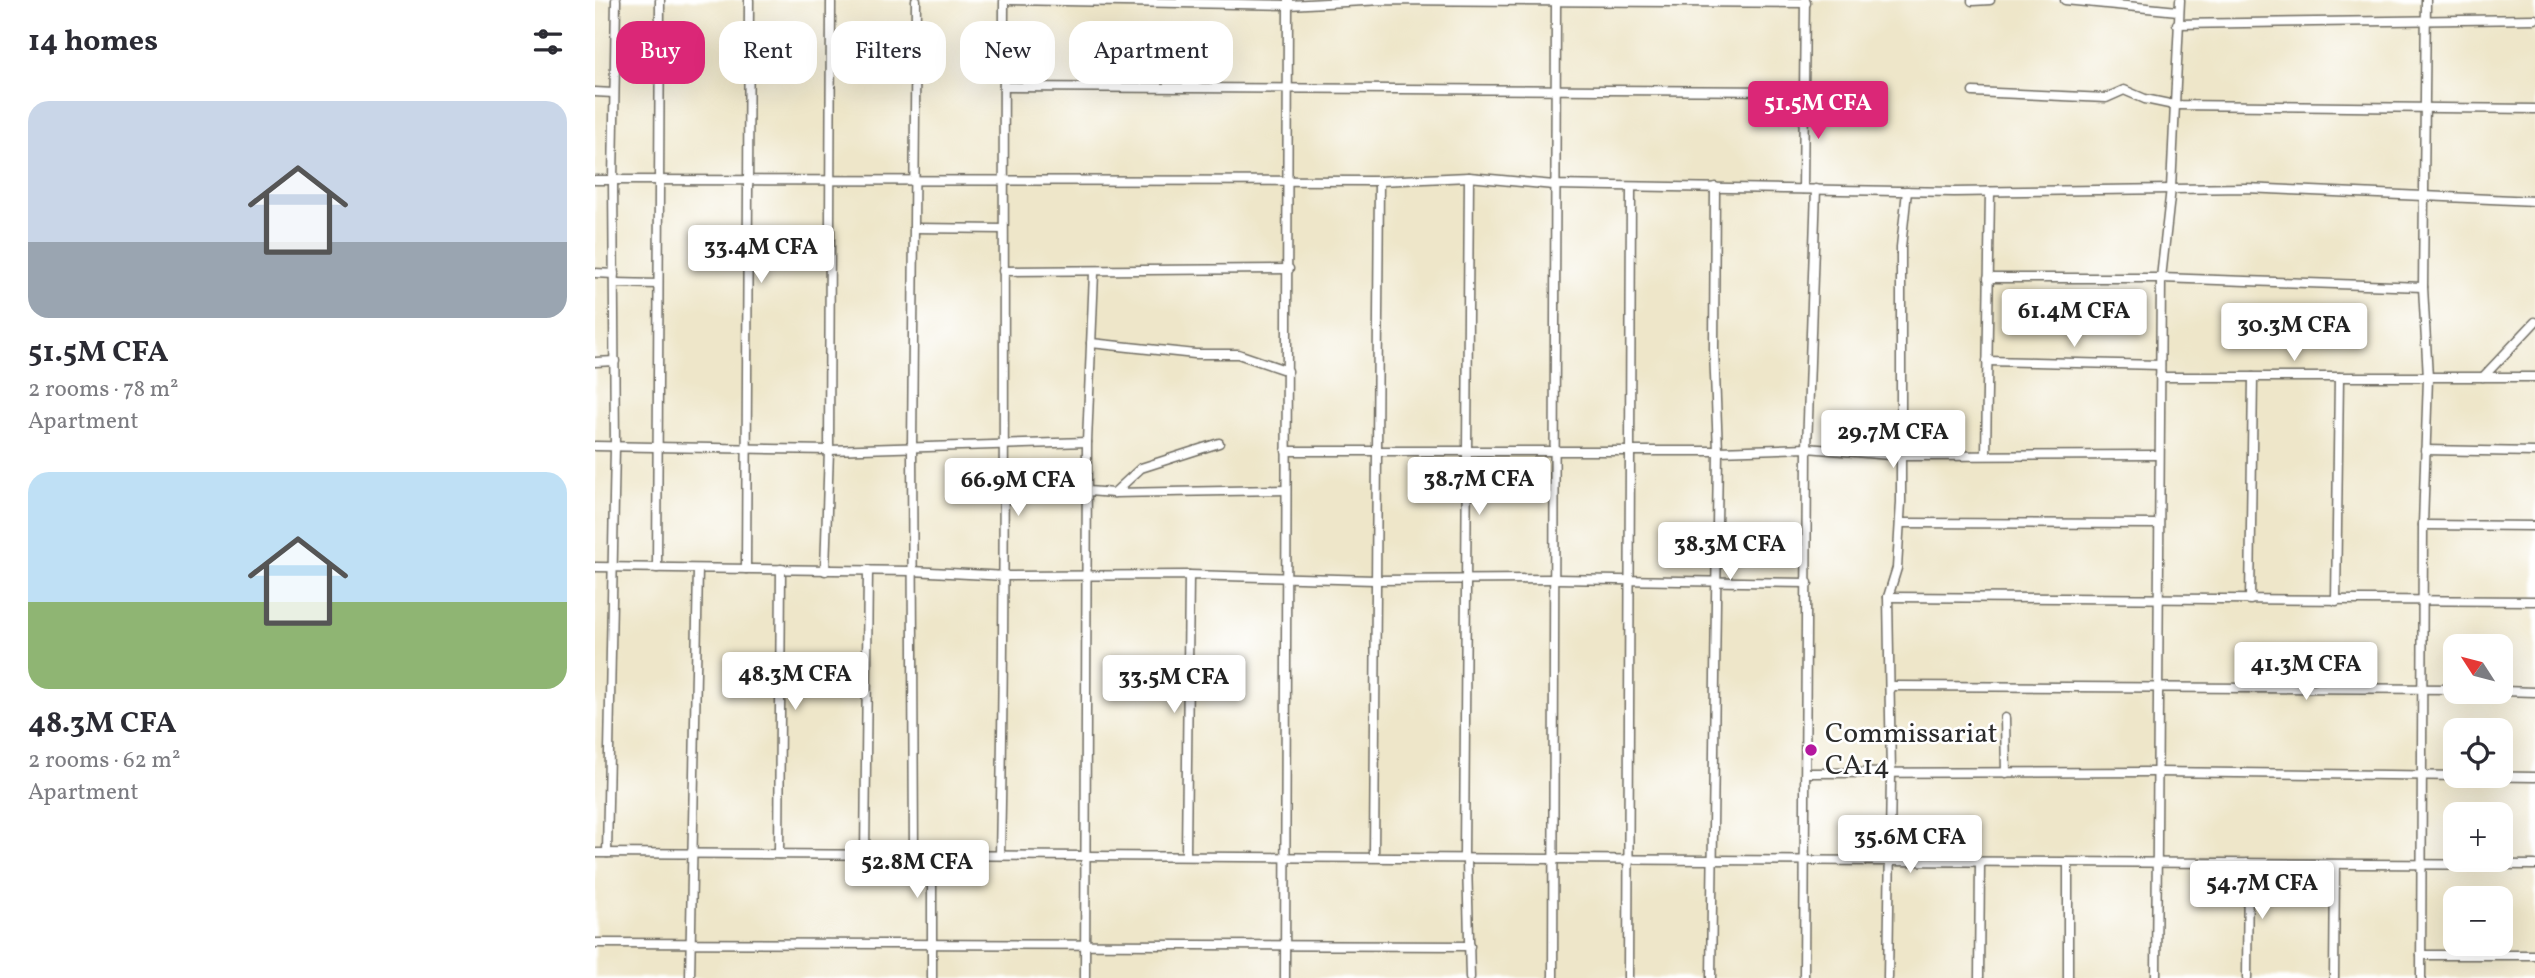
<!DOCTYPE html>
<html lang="en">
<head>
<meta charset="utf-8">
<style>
  body { margin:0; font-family:Vollkorn,serif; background:#f7f7f7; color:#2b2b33; height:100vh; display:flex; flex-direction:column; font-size:26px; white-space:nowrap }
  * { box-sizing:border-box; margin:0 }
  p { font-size:23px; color:#7c7c81 }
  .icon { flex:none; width:38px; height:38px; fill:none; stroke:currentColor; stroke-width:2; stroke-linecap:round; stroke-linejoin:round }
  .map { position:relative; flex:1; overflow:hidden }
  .sheet { display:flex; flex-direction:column; background:#fff; width:595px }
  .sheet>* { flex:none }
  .top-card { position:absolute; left:21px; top:21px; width:665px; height:63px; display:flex; gap:14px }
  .needle { width:46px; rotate:306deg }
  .tools { position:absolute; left:1848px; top:634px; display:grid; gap:14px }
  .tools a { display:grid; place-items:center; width:70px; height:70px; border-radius:14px; background:#fff; box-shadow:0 7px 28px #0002; font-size:35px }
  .price { position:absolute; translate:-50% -60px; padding:0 16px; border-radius:7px; background:#fff; color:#222; font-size:23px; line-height:46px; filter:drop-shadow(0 2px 4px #0008) }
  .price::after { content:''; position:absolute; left:50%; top:42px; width:21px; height:16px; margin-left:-10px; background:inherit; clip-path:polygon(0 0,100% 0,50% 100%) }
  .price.current { background:#db2777; color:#fff }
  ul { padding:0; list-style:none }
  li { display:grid; align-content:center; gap:14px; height:371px; padding:0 28px }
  li span { display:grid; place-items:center; height:217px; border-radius:21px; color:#555 }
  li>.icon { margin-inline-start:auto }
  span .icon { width:126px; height:126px; fill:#fffc; stroke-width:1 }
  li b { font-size:30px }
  h2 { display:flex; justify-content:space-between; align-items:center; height:84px; padding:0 28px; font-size:30px }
  .chip { padding:0 24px; border-radius:21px; background:#fff; box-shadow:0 7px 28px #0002; font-size:24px; line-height:63px }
  .chip.current { background:#db2777; color:#fff }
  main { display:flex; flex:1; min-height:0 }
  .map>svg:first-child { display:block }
</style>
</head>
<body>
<main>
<section class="sheet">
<h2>14 homes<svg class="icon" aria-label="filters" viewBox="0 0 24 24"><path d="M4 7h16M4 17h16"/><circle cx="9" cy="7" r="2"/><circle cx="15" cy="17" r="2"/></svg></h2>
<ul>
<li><span style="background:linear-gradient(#c9d6e8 65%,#9aa5b1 0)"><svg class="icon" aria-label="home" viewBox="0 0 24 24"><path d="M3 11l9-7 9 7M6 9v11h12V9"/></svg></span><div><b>51.5M CFA</b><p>2 rooms · 78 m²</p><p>Apartment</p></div></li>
<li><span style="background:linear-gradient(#bfe0f5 60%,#8fb573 0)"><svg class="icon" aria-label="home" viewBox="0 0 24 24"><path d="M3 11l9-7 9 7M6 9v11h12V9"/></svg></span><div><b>48.3M CFA</b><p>2 rooms · 62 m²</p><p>Apartment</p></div></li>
</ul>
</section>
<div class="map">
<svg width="1940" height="978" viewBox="0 0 1940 978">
  <rect width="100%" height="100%" fill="#fff"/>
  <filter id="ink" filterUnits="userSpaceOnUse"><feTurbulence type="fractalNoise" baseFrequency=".0143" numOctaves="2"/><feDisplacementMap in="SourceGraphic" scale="14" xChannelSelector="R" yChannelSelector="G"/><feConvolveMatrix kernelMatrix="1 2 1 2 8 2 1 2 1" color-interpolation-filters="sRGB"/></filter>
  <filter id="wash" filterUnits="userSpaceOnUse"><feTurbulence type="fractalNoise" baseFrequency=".00686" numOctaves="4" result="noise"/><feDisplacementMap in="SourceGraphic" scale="28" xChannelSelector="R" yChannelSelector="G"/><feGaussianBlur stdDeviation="1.57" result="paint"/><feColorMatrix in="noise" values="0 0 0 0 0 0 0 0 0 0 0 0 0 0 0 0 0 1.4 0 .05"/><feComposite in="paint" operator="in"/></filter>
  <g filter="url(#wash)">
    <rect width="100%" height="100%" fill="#eee6c9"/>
  </g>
  <g filter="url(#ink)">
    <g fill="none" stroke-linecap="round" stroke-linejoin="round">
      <defs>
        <g id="minor">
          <path d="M 411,0 L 693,5 L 788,0 L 1211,3"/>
          <path d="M 1470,0 L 1583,11"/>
          <path d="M 1377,1 L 1395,0"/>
          <path d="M 1582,24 L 1940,19"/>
          <path d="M 409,87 L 1210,91"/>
          <path d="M 0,92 L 18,93"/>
          <path d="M 1378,92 L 1511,98 L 1529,90 L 1550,99 L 1579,105 L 1940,109"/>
          <path d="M 0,180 L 784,181 L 874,177 L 959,185 L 1359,192 L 1651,188 L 1940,201"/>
          <path d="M 1208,189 L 1210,0"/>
          <path d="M 321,228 L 408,229"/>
          <path d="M 408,271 L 694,269"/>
          <path d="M 0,273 L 19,274"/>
          <path d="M 1393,278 L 1566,278 L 1828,287"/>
          <path d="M 20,283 L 63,284"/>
          <path d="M 496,343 L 600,354 L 643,354 L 693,371"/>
          <path d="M 1392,361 L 1565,365"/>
          <path d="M 0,362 L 20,361"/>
          <path d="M 1565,377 L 1940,377"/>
          <path d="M 1888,377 L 1940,322"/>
          <path d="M 0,446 L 234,450 L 492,442"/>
          <path d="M 1830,450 L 1940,452"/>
          <path d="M 691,451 L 1123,451 L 1212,448 L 1307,456 L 1564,455"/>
          <path d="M 1391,455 L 1395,192"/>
          <path d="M 493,491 L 519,493 L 691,490"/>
          <path d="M 519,493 L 546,468 L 624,443"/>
          <path d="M 1305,523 L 1563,524"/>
          <path d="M 1828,525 L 1940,526"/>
          <path d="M 0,567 L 317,571 L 411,576 L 594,575 L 780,580 L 961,579 L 1213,583"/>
          <path d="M 62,568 L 65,0"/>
          <path d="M 151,569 L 154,0"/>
          <path d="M 230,571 L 234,450 L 236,0"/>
          <path d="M 1293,597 L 1940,601"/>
          <path d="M 1655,600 L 1658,377"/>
          <path d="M 1741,601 L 1744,377"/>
          <path d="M 1296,686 L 1860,689"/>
          <path d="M 1906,691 L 1940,692"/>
          <path d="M 1410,718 L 1411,773"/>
          <path d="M 1212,773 L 1562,772 L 1940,777"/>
          <path d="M 0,853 L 1940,865"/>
          <path d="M 12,853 L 20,447 L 18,180 L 21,0"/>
          <path d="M 184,854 L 186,569"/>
          <path d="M 405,855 C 411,570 408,285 409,0"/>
          <path d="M 591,855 L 594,575"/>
          <path d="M 270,856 L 273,570"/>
          <path d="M 319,856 L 317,448 L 321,0"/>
          <path d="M 779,856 L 784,181"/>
          <path d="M 869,857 L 874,177"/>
          <path d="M 872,861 L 875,978"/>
          <path d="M 0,943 L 875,946"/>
          <path d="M 1826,955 L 1940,955"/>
          <path d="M 95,978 L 103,569"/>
          <path d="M 337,978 L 337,856"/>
          <path d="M 490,978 L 492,442 L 499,273"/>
          <path d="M 690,978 L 693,0"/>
          <path d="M 958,978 L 961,0"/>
          <path d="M 1033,978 L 1036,187"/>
          <path d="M 1116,978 L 1123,451 L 1119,349 L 1120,187"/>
          <path d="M 1209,978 L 1212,448 L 1221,189"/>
          <path d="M 1293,978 L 1296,774 L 1293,597 L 1302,568 L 1306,502 L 1306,247 L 1312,191"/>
          <path d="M 1384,978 L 1385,862"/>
          <path d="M 1473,978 L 1473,863"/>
          <path d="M 1561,978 L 1566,278 L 1576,188 L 1585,0"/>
          <path d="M 1652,978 L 1653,863"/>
          <path d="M 1739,978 L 1740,865"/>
          <path d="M 1826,978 L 1828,525 L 1833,378 L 1828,287 L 1831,0"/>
        </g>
      </defs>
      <use href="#minor" stroke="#6f6c62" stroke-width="11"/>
      <use href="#minor" stroke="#fff" stroke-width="8"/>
    </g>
  </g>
  <circle fill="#b5179e" stroke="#fff" stroke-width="2.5" cx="1216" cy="750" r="7"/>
  <g text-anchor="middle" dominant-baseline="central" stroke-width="5" stroke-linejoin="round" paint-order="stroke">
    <g font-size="28" fill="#2b2b2b" stroke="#fff" text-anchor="start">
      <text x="1230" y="734">Commissariat<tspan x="1230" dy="32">CA14</tspan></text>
    </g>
  </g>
</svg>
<div class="tools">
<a><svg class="needle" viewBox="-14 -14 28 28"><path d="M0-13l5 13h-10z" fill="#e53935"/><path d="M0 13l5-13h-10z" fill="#7c7c81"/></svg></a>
<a><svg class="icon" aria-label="locate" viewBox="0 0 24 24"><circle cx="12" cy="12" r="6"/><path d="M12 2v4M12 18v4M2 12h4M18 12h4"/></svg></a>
<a>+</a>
<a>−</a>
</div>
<b class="price current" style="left:1223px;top:141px">51.5M CFA</b>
<b class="price" style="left:166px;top:285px">33.4M CFA</b>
<b class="price" style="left:1479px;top:349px">61.4M CFA</b>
<b class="price" style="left:1699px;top:363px">30.3M CFA</b>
<b class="price" style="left:1298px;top:470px">29.7M CFA</b>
<b class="price" style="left:884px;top:517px">38.7M CFA</b>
<b class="price" style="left:423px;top:518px">66.9M CFA</b>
<b class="price" style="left:1135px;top:582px">38.3M CFA</b>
<b class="price" style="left:1711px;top:702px">41.3M CFA</b>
<b class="price" style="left:200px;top:712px">48.3M CFA</b>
<b class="price" style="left:579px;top:715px">33.5M CFA</b>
<b class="price" style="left:1315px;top:875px">35.6M CFA</b>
<b class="price" style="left:322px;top:900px">52.8M CFA</b>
<b class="price" style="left:1667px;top:921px">54.7M CFA</b>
<div class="top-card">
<a class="chip current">Buy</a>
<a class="chip">Rent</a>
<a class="chip">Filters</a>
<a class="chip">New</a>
<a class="chip">Apartment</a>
</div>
</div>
</main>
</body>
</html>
